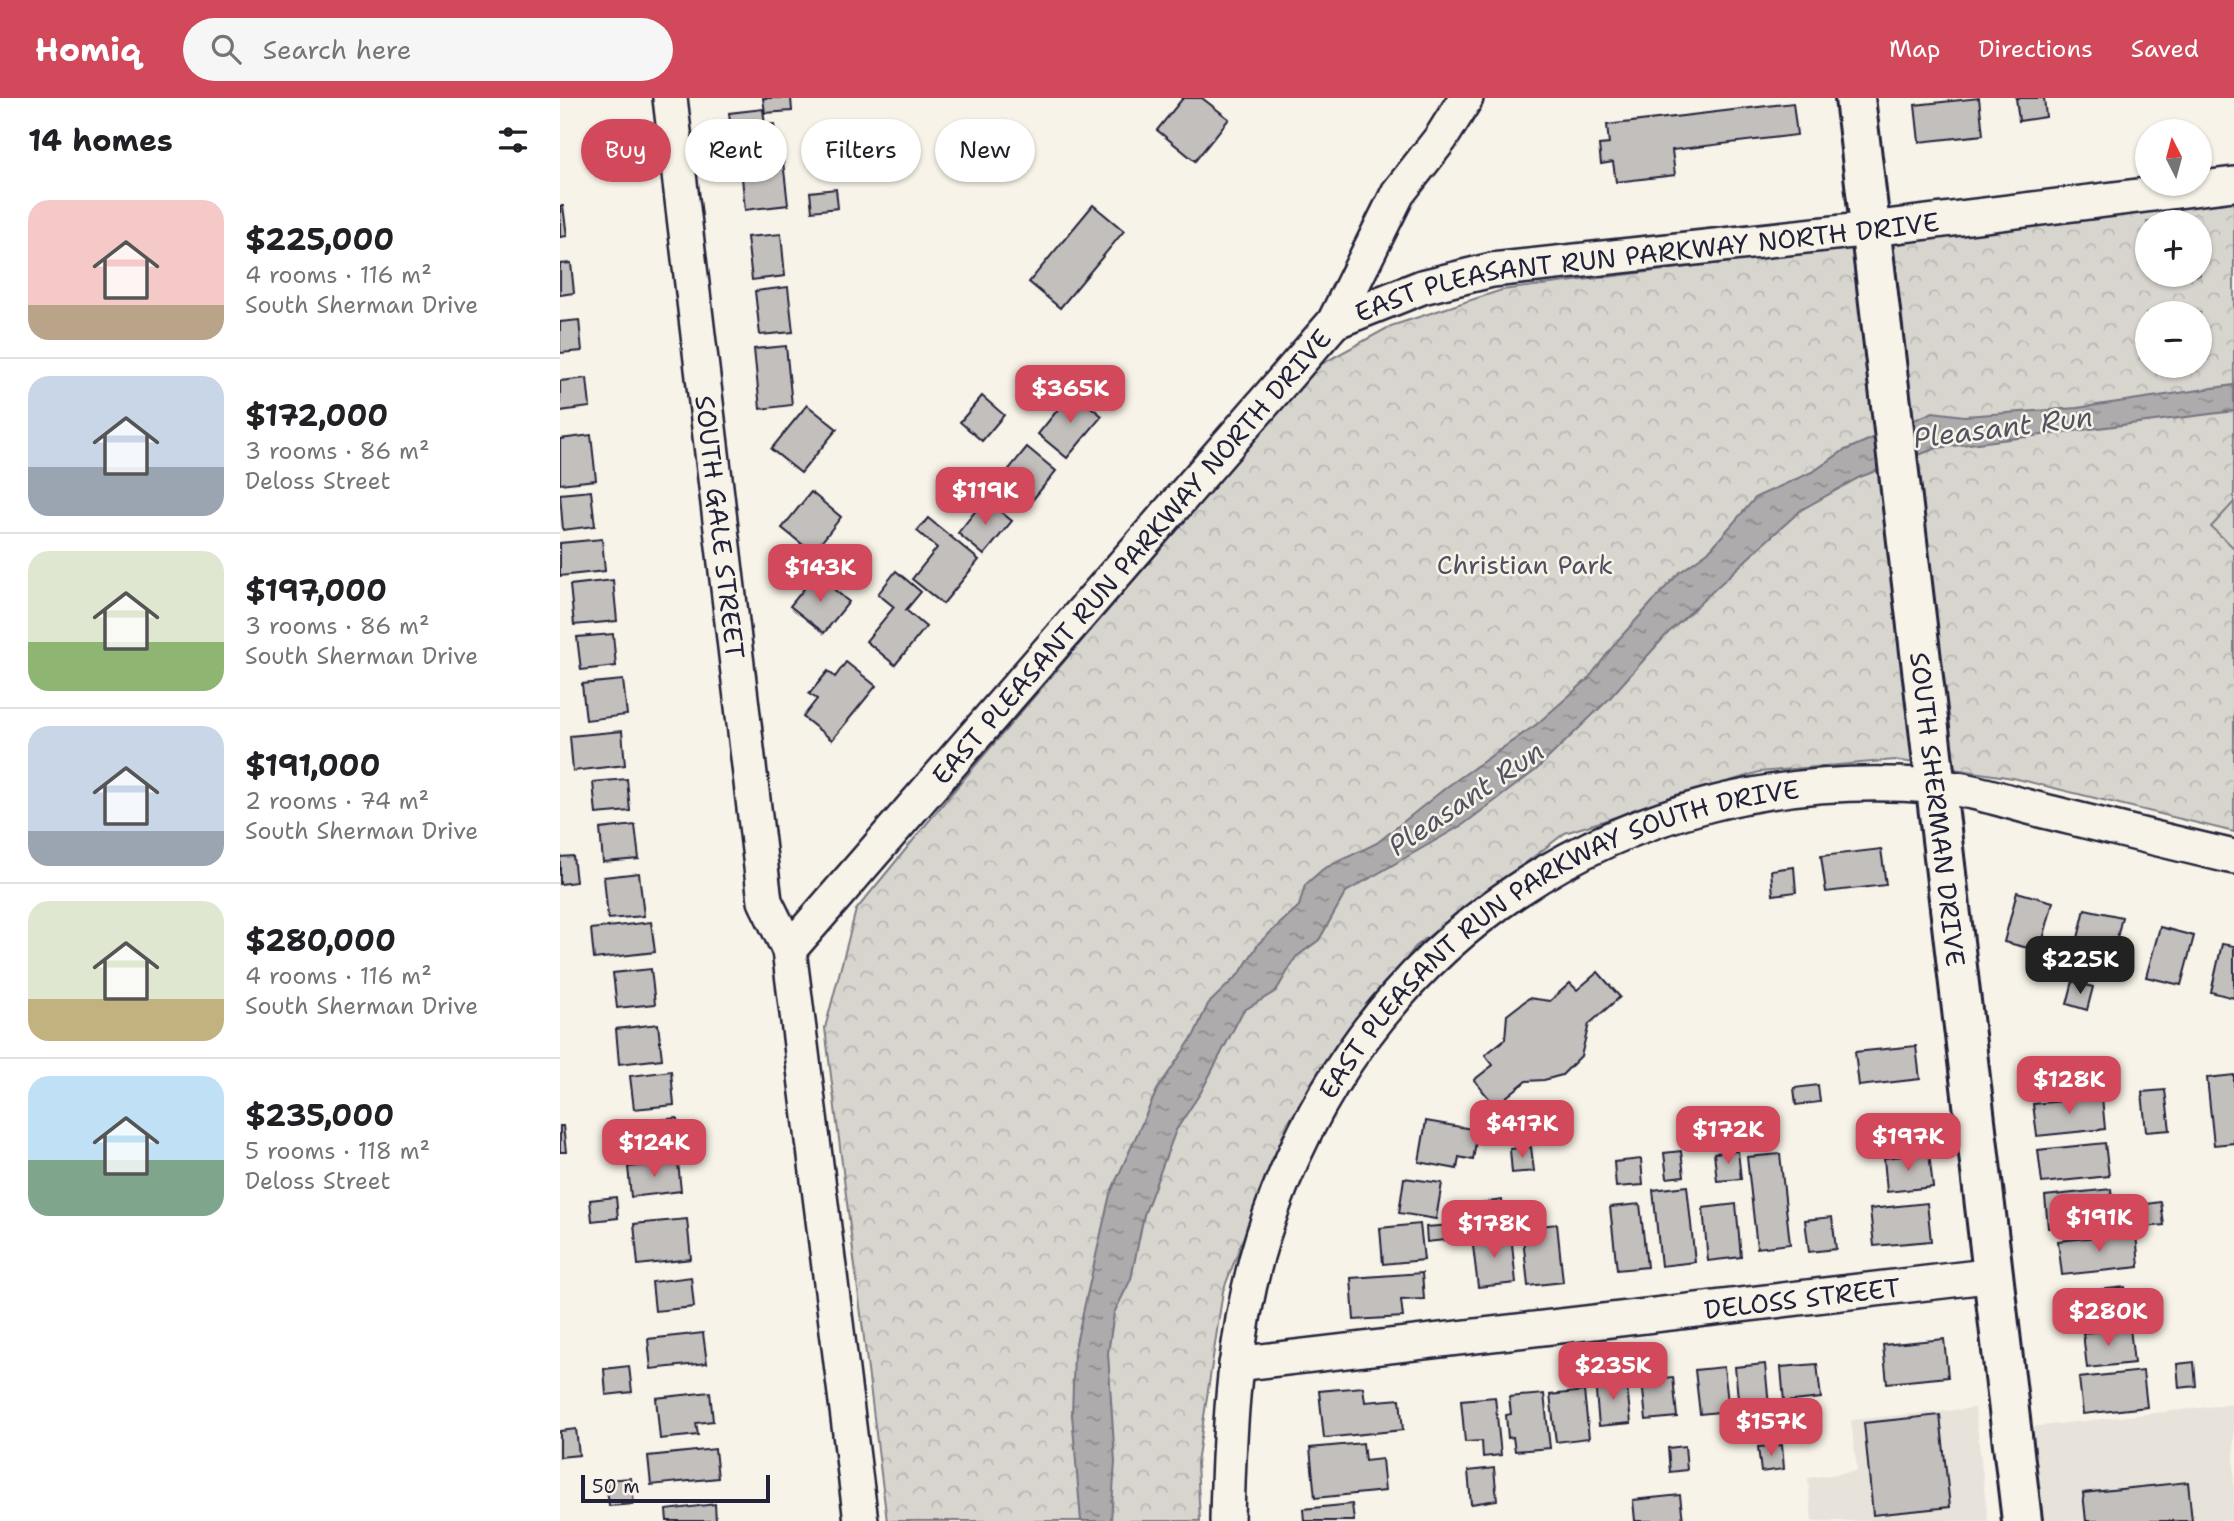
<!DOCTYPE html>
<html lang="en">
<head>
<meta charset="utf-8">
<style>
  body { margin:0; font-family:"Shantell Sans",sans-serif; background:#f6f6f6; color:#202124; height:100vh; display:flex; flex-direction:column; font-size:26px; white-space:nowrap }
  * { box-sizing:border-box; margin:0 }
  p { font-size:23px; color:#757577 }
  .icon { flex:none; width:38px; height:38px; fill:none; stroke:currentColor; stroke-width:2; stroke-linecap:round; stroke-linejoin:round }
  .map { position:relative; flex:1; overflow:hidden }
  .details { display:flex; flex-direction:column; background:#fff; width:560px }
  .details>* { flex:none }
  .hud { position:absolute; left:21px; top:21px; width:665px; height:63px; display:flex; gap:14px }
  .needle { width:46px; rotate:354deg }
  .tools { position:absolute; left:1575px; top:21px; display:grid; gap:14px }
  .tools a { display:grid; place-items:center; width:77px; height:77px; border-radius:50%; background:#fff; box-shadow:0 2px 5px #0004; font-size:35px }
  .scale { position:absolute; left:21px; bottom:18px; width:189px; box-sizing:border-box; padding-left:7px; border:4px solid #22223b; border-top:0; font-size:19px; line-height:24px; white-space:nowrap; color:#22223b; -webkit-text-stroke:5px #f7f3e8; paint-order:stroke }
  .price { position:absolute; translate:-50% -60px; padding:0 16px; border-radius:14px; background:#d1495b; color:#fff; font-size:23px; line-height:46px; filter:drop-shadow(0 2px 4px #0008) }
  .price::after { content:''; position:absolute; left:50%; top:42px; width:21px; height:16px; margin-left:-10px; background:inherit; clip-path:polygon(0 0,100% 0,50% 100%) }
  .price.on { background:#222; color:#fff }
  ul { padding:0; list-style:none }
  li { display:flex; align-items:center; gap:21px; height:175px; padding:0 28px }
  li+li { border-top:2px solid #e0e0e0 }
  li span { display:grid; place-items:center; flex:none; width:196px; height:140px; border-radius:21px; color:#555 }
  li>.icon { margin-inline-start:auto }
  span .icon { width:84px; height:84px; fill:#fffc; stroke-width:1 }
  li b { font-size:30px }
  h2 { display:flex; justify-content:space-between; align-items:center; height:84px; padding:0 28px; font-size:30px }
  .pill { padding:0 24px; border-radius:32px; background:#fff; box-shadow:0 2px 5px #0004; font-size:24px; line-height:63px }
  .pill.on { background:#d1495b; color:#fff }
  header { display:flex; align-items:center; gap:42px; box-sizing:border-box; height:98px; padding:0 35px; background:#d1495b; color:#fff }
  header strong { font-size:33px }
  nav { display:flex; gap:38px; margin-inline-start:auto; font-size:24px }
  .search { width:490px; height:63px; background:#f6f6f6; display:flex; align-items:center; gap:18px; box-sizing:border-box; padding:0 24px; border-radius:38px; color:#757577; font-size:26px }
  main { display:flex; flex:1; min-height:0 }
  .map>svg:first-child { display:block }
</style>
</head>
<body>
<header>
<strong>Homiq</strong>
<div class="search"><svg class="icon" aria-label="search" viewBox="0 0 24 24"><circle cx="10" cy="10" r="6"/><path d="M15 15l6 6"/></svg>Search here</div>
<nav><a>Map</a><a>Directions</a><a>Saved</a></nav>
</header>
<main>
<section class="details">
<h2>14 homes<svg class="icon" aria-label="filters" viewBox="0 0 24 24"><path d="M4 7h16M4 17h16"/><circle cx="9" cy="7" r="2"/><circle cx="15" cy="17" r="2"/></svg></h2>
<ul>
<li><span style="background:linear-gradient(#f6c9c9 75%,#b9a48a 0)"><svg class="icon" aria-label="home" viewBox="0 0 24 24"><path d="M3 11l9-7 9 7M6 9v11h12V9"/></svg></span><div><b>$225,000</b><p>4 rooms · 116 m²</p><p>South Sherman Drive</p></div></li>
<li><span style="background:linear-gradient(#c9d6e8 65%,#9aa5b1 0)"><svg class="icon" aria-label="home" viewBox="0 0 24 24"><path d="M3 11l9-7 9 7M6 9v11h12V9"/></svg></span><div><b>$172,000</b><p>3 rooms · 86 m²</p><p>Deloss Street</p></div></li>
<li><span style="background:linear-gradient(#dfe7d0 65%,#8fb573 0)"><svg class="icon" aria-label="home" viewBox="0 0 24 24"><path d="M3 11l9-7 9 7M6 9v11h12V9"/></svg></span><div><b>$197,000</b><p>3 rooms · 86 m²</p><p>South Sherman Drive</p></div></li>
<li><span style="background:linear-gradient(#c9d6e8 75%,#9aa5b1 0)"><svg class="icon" aria-label="home" viewBox="0 0 24 24"><path d="M3 11l9-7 9 7M6 9v11h12V9"/></svg></span><div><b>$191,000</b><p>2 rooms · 74 m²</p><p>South Sherman Drive</p></div></li>
<li><span style="background:linear-gradient(#dfe7d0 70%,#c2b280 0)"><svg class="icon" aria-label="home" viewBox="0 0 24 24"><path d="M3 11l9-7 9 7M6 9v11h12V9"/></svg></span><div><b>$280,000</b><p>4 rooms · 116 m²</p><p>South Sherman Drive</p></div></li>
<li><span style="background:linear-gradient(#bfe0f5 60%,#7fa58c 0)"><svg class="icon" aria-label="home" viewBox="0 0 24 24"><path d="M3 11l9-7 9 7M6 9v11h12V9"/></svg></span><div><b>$235,000</b><p>5 rooms · 118 m²</p><p>Deloss Street</p></div></li>
</ul>
</section>
<div class="map">
<svg width="1674" height="1423" viewBox="0 0 1674 1423">
  <defs>
    <pattern id="park-crowns" width="20" height="18" patternUnits="userSpaceOnUse" patternTransform="scale(1.75)"><rect width="20" height="18" fill="#d8d5cf"/><path d="M2 6a3 3 0 1 1 6 0M12 15a3 3 0 1 1 6 0" fill="none" stroke="#b9b7b3"/></pattern>
    <pattern id="water-ripples" width="26" height="14" patternUnits="userSpaceOnUse" patternTransform="scale(1.75)"><rect width="26" height="14" fill="#aeabad"/><path d="M2 4q2-2 4 0t4 0M15 11q2-2 4 0t4 0" fill="none" stroke="#8d8b8e"/></pattern>
  </defs>
  <rect width="100%" height="100%" fill="#f7f3e8"/>
  <filter id="ink" filterUnits="userSpaceOnUse"><feTurbulence type="fractalNoise" baseFrequency=".0143" numOctaves="2"/><feDisplacementMap in="SourceGraphic" scale="14" xChannelSelector="R" yChannelSelector="G"/><feConvolveMatrix kernelMatrix="1 2 1 2 8 2 1 2 1" color-interpolation-filters="sRGB"/></filter>
  <g filter="url(#ink)">
    <g fill="#e7e3db">
      <path d="M 1674,1306 L 1674,1423 L 1481,1423 L 1471,1329 Z"/>
      <path d="M 1415,1310 L 1428,1423 L 1252,1423 L 1248,1380 L 1297,1373 L 1291,1322 Z"/>
    </g>
    <path fill="url(#park-crowns)" stroke="#7d7c85" stroke-width="2" fill-rule="evenodd" d="M 1674,102 L 1674,734 L 1453,680 L 1335,662 L 1199,674 L 1005,735 L 855,849 L 728,1024 L 663,1193 L 637,1365 L 640,1423 L 327,1423 L 265,930 L 296,812 L 391,696 L 756,269 L 831,228 L 942,192 ZM 1587,124 L 1640,124 L 1640,177 L 1587,177 ZM 1587,215 L 1640,215 L 1640,268 L 1587,268 Z"/>
    <path fill="#d8d5cf" stroke="#7d7c85" stroke-width="2" d="M 1674,404 L 1674,450 L 1651,429 Z"/>
    <path fill="url(#water-ripples)" stroke="#76747f" stroke-width="2" d="M 1674,287 L 1674,313 L 1377,350 L 1300,379 L 1241,412 L 1201,448 L 1107,536 L 1048,602 L 976,672 L 904,726 L 786,794 L 759,842 L 736,859 L 716,893 L 683,913 L 641,994 L 616,1032 L 584,1117 L 571,1181 L 554,1215 L 548,1255 L 555,1364 L 551,1423 L 521,1423 L 512,1317 L 514,1254 L 550,1096 L 597,992 L 634,937 L 648,906 L 680,875 L 699,845 L 739,808 L 745,787 L 763,771 L 817,745 L 888,688 L 977,626 L 1028,581 L 1058,542 L 1105,490 L 1119,475 L 1148,454 L 1196,399 L 1254,373 L 1283,353 L 1373,314 L 1404,318 L 1517,310 Z"/>
    <g fill="#c2bfbd" stroke="#22223b" stroke-width="2">
      <path d="M 203,0 L 231,0 L 232,13 L 205,15 Z"/>
      <path d="M 623,0 L 642,0 L 669,21 L 635,63 L 597,32 Z"/>
      <path d="M 1419,0 L 1423,37 L 1359,44 L 1355,7 Z"/>
      <path d="M 1456,0 L 1484,0 L 1486,19 L 1459,23 Z"/>
      <path d="M 1233,5 L 1237,37 L 1112,52 L 1115,77 L 1056,84 L 1053,64 L 1041,66 L 1039,47 L 1049,46 L 1047,27 Z"/>
      <path d="M 203,11 L 205,27 L 214,26 L 217,55 L 174,59 L 169,15 Z"/>
      <path d="M 223,63 L 228,107 L 185,112 L 181,68 Z"/>
      <path d="M 276,91 L 278,110 L 252,113 L 250,94 Z"/>
      <path d="M 533,107 L 564,133 L 500,210 L 469,184 Z"/>
      <path d="M 0,108 L 3,108 L 7,138 L 0,139 Z"/>
      <path d="M 221,136 L 225,178 L 192,182 L 187,139 Z"/>
      <path d="M 11,165 L 14,195 L 0,197 L 0,166 Z"/>
      <path d="M 228,189 L 233,234 L 200,237 L 195,193 Z"/>
      <path d="M 19,222 L 22,253 L 0,255 L 0,224 Z"/>
      <path d="M 226,248 L 232,307 L 200,311 L 194,251 Z"/>
      <path d="M 27,280 L 30,309 L 0,313 L 0,283 Z"/>
      <path d="M 512,294 L 542,318 L 507,360 L 478,336 Z"/>
      <path d="M 422,298 L 444,317 L 422,343 L 400,324 Z"/>
      <path d="M 247,307 L 277,331 L 241,375 L 211,351 Z"/>
      <path d="M 31,337 L 36,382 L 0,386 L 0,341 Z"/>
      <path d="M 467,349 L 496,373 L 466,410 L 437,386 Z"/>
      <path d="M 31,393 L 35,428 L 3,432 L 0,396 Z"/>
      <path d="M 251,394 L 281,419 L 253,455 L 222,430 Z"/>
      <path d="M 425,401 L 452,423 L 424,457 L 398,435 Z"/>
      <path d="M 368,420 L 419,462 L 383,506 L 352,481 L 377,450 L 357,433 Z"/>
      <path d="M 42,441 L 45,473 L 0,478 L 0,445 Z"/>
      <path d="M 336,473 L 361,494 L 346,512 L 366,529 L 335,567 L 306,543 L 334,509 L 318,496 Z"/>
      <path d="M 256,476 L 289,504 L 264,535 L 230,508 Z"/>
      <path d="M 53,482 L 57,523 L 14,527 L 10,487 Z"/>
      <path d="M 53,536 L 56,568 L 21,572 L 17,539 Z"/>
      <path d="M 286,564 L 316,588 L 272,642 L 243,619 L 257,601 L 249,596 L 268,573 L 275,579 Z"/>
      <path d="M 63,582 L 67,617 L 26,622 L 22,586 Z"/>
      <path d="M 62,633 L 65,667 L 13,673 L 10,638 Z"/>
      <path d="M 67,681 L 70,713 L 36,716 L 33,684 Z"/>
      <path d="M 75,727 L 79,761 L 43,764 L 40,731 Z"/>
      <path d="M 1321,751 L 1326,787 L 1266,794 L 1261,758 Z"/>
      <path d="M 13,758 L 16,784 L 0,786 L 0,759 Z"/>
      <path d="M 1234,769 L 1236,794 L 1213,797 L 1211,772 Z"/>
      <path d="M 79,775 L 84,818 L 48,821 L 44,779 Z"/>
      <path d="M 1457,794 L 1493,804 L 1480,853 L 1444,844 Z"/>
      <path d="M 1525,811 L 1562,819 L 1550,869 L 1513,861 Z"/>
      <path d="M 91,824 L 95,854 L 34,861 L 31,831 Z"/>
      <path d="M 1600,829 L 1634,838 L 1621,887 L 1586,879 Z"/>
      <path d="M 1662,846 L 1674,848 L 1674,900 L 1651,894 Z"/>
      <path d="M 91,871 L 95,906 L 57,910 L 53,875 Z"/>
      <path d="M 1038,874 L 1060,899 L 1029,926 L 1021,958 L 1002,977 L 984,982 L 966,983 L 935,1008 L 914,982 L 933,967 L 925,957 L 945,941 L 947,917 L 969,900 L 990,903 L 1010,885 L 1017,892 Z"/>
      <path d="M 1513,883 L 1533,889 L 1527,912 L 1507,906 Z"/>
      <path d="M 98,926 L 102,961 L 59,966 L 56,931 Z"/>
      <path d="M 1356,948 L 1360,981 L 1299,988 L 1295,954 Z"/>
      <path d="M 111,973 L 114,1007 L 74,1011 L 70,978 Z"/>
      <path d="M 1674,977 L 1674,1045 L 1654,1047 L 1647,980 Z"/>
      <path d="M 1258,987 L 1260,1004 L 1236,1007 L 1234,990 Z"/>
      <path d="M 1605,992 L 1610,1032 L 1586,1034 L 1582,994 Z"/>
      <path d="M 1542,999 L 1545,1031 L 1477,1038 L 1473,1006 Z"/>
      <path d="M 117,1020 L 120,1052 L 72,1057 L 68,1025 Z"/>
      <path d="M 866,1023 L 918,1032 L 913,1062 L 899,1059 L 897,1071 L 859,1064 Z"/>
      <path d="M 0,1028 L 3,1028 L 6,1054 L 0,1054 Z"/>
      <path d="M 1545,1045 L 1549,1078 L 1482,1085 L 1478,1052 Z"/>
      <path d="M 971,1049 L 974,1073 L 952,1075 L 950,1051 Z"/>
      <path d="M 1121,1053 L 1124,1078 L 1107,1080 L 1104,1055 Z"/>
      <path d="M 1178,1053 L 1181,1081 L 1157,1083 L 1154,1055 Z"/>
      <path d="M 1369,1055 L 1373,1089 L 1327,1094 L 1324,1060 Z"/>
      <path d="M 1220,1056 L 1230,1146 L 1197,1150 L 1187,1059 Z"/>
      <path d="M 1081,1061 L 1083,1087 L 1056,1089 L 1054,1064 Z"/>
      <path d="M 118,1064 L 121,1093 L 71,1099 L 68,1069 Z"/>
      <path d="M 844,1080 L 882,1085 L 876,1121 L 839,1115 Z"/>
      <path d="M 1127,1088 L 1135,1164 L 1101,1168 L 1093,1092 Z"/>
      <path d="M 1551,1091 L 1554,1123 L 1488,1130 L 1485,1098 Z"/>
      <path d="M 56,1099 L 58,1120 L 32,1123 L 30,1102 Z"/>
      <path d="M 942,1102 L 944,1119 L 920,1122 L 918,1105 Z"/>
      <path d="M 1601,1104 L 1604,1127 L 1574,1130 L 1572,1108 Z"/>
      <path d="M 1367,1105 L 1371,1143 L 1314,1148 L 1310,1111 Z"/>
      <path d="M 1080,1106 L 1087,1169 L 1057,1172 L 1050,1109 Z"/>
      <path d="M 1176,1106 L 1181,1159 L 1148,1163 L 1143,1110 Z"/>
      <path d="M 1272,1119 L 1276,1151 L 1249,1154 L 1245,1122 Z"/>
      <path d="M 127,1121 L 131,1161 L 78,1167 L 74,1126 Z"/>
      <path d="M 860,1126 L 864,1162 L 823,1166 L 820,1130 Z"/>
      <path d="M 997,1126 L 1003,1184 L 968,1188 L 962,1130 Z"/>
      <path d="M 892,1127 L 894,1141 L 867,1144 L 866,1129 Z"/>
      <path d="M 1576,1135 L 1579,1169 L 1502,1177 L 1498,1143 Z"/>
      <path d="M 951,1136 L 956,1185 L 918,1189 L 912,1140 Z"/>
      <path d="M 862,1175 L 864,1201 L 841,1202 L 843,1219 L 794,1222 L 791,1180 Z"/>
      <path d="M 131,1179 L 134,1209 L 95,1213 L 92,1184 Z"/>
      <path d="M 1565,1189 L 1569,1221 L 1522,1226 L 1519,1194 Z"/>
      <path d="M 1570,1230 L 1574,1265 L 1527,1270 L 1523,1235 Z"/>
      <path d="M 143,1235 L 147,1265 L 91,1271 L 88,1241 Z"/>
      <path d="M 1384,1241 L 1388,1279 L 1327,1285 L 1323,1247 Z"/>
      <path d="M 1634,1264 L 1636,1288 L 1619,1290 L 1617,1266 Z"/>
      <path d="M 1205,1266 L 1210,1318 L 1180,1321 L 1175,1269 Z"/>
      <path d="M 1257,1266 L 1261,1300 L 1224,1304 L 1221,1269 Z"/>
      <path d="M 69,1268 L 72,1294 L 46,1297 L 44,1271 Z"/>
      <path d="M 1164,1269 L 1169,1313 L 1140,1316 L 1135,1272 Z"/>
      <path d="M 1583,1273 L 1587,1309 L 1523,1316 L 1519,1280 Z"/>
      <path d="M 1113,1279 L 1117,1319 L 1086,1322 L 1082,1282 Z"/>
      <path d="M 1066,1280 L 1071,1325 L 1039,1328 L 1035,1283 Z"/>
      <path d="M 803,1289 L 805,1304 L 840,1301 L 843,1332 L 764,1340 L 759,1293 Z"/>
      <path d="M 1024,1293 L 1029,1340 L 996,1344 L 990,1297 Z"/>
      <path d="M 150,1294 L 153,1323 L 136,1325 L 138,1337 L 100,1341 L 96,1300 Z"/>
      <path d="M 984,1296 L 990,1350 L 955,1353 L 953,1339 L 948,1340 L 946,1317 L 951,1316 L 949,1299 Z"/>
      <path d="M 935,1299 L 941,1357 L 923,1359 L 922,1343 L 905,1344 L 901,1302 Z"/>
      <path d="M 1380,1317 L 1390,1409 L 1313,1417 L 1304,1325 Z"/>
      <path d="M 16,1331 L 19,1357 L 0,1359 L 0,1333 Z"/>
      <path d="M 803,1345 L 805,1363 L 822,1361 L 825,1393 L 755,1400 L 750,1350 Z"/>
      <path d="M 1222,1347 L 1224,1371 L 1201,1374 L 1198,1349 Z"/>
      <path d="M 1125,1348 L 1127,1372 L 1110,1374 L 1108,1350 Z"/>
      <path d="M 155,1351 L 158,1380 L 91,1387 L 88,1358 Z"/>
      <path d="M 934,1370 L 937,1402 L 911,1406 L 908,1373 Z"/>
      <path d="M 71,1380 L 74,1406 L 49,1408 L 46,1382 Z"/>
      <path d="M 1628,1384 L 1632,1423 L 1526,1423 L 1523,1395 Z"/>
      <path d="M 1120,1397 L 1123,1423 L 1075,1423 L 1073,1402 Z"/>
      <path d="M 155,1406 L 156,1423 L 107,1423 L 106,1412 Z"/>
      <path d="M 792,1406 L 794,1423 L 744,1423 L 743,1411 Z"/>
    </g>
    <g fill="none" stroke-linecap="round" stroke-linejoin="round">
      <defs>
        <g id="minor">
          <path id="s1" d="M 110,0 L 205,803 L 229,852"/>
          <path d="M 774,224 L 838,95 L 881,40 L 906,0"/>
          <path id="s2" d="M 676,1266 L 1435,1177"/>
          <path id="s3" d="M 301,1423 L 229,852 L 774,224 L 862,189 L 932,172 L 1311,131 L 1674,86"/>
          <path id="s4" d="M 667,1423 C 669,1327 674,1230 703,1138 C 797,841 1062,664 1372,688 C 1408,690 1445,703 1480,712 C 1545,728 1609,744 1674,759"/>
        </g>
        <g id="major">
          <path id="s5" d="M 1295,0 L 1462,1423"/>
        </g>
      </defs>
      <use href="#minor" stroke="#22223b" stroke-width="38"/>
      <use href="#major" stroke="#22223b" stroke-width="44"/>
      <use href="#minor" stroke="#f7f3e8" stroke-width="33"/>
      <use href="#major" stroke="#f7f3e8" stroke-width="38"/>
    </g>
  </g>
  <g text-anchor="middle" dominant-baseline="central" stroke-width="5" stroke-linejoin="round" paint-order="stroke">
    <g font-size="26" fill="#22223b" stroke="#f7f3e8">
      <text stroke="none"><textPath href="#s3" startOffset="1727">EAST PLEASANT RUN PARKWAY NORTH DRIVE</textPath></text>
      <text stroke="none"><textPath href="#s1" startOffset="432">SOUTH GALE STREET</textPath></text>
      <text stroke="none"><textPath href="#s3" startOffset="1097">EAST PLEASANT RUN PARKWAY NORTH DRIVE</textPath></text>
      <text stroke="none"><textPath href="#s5" startOffset="716">SOUTH SHERMAN DRIVE</textPath></text>
      <text stroke="none"><textPath href="#s4" startOffset="735">EAST PLEASANT RUN PARKWAY SOUTH DRIVE</textPath></text>
      <text stroke="none"><textPath href="#s2" startOffset="570">DELOSS STREET</textPath></text>
    </g>
    <g font-size="26" fill="#504f60" stroke="#f7f3e8">
      <text x="965" y="466">Christian Park</text>
    </g>
    <g font-size="28" font-style="italic" fill="#535263" stroke="#f7f3e8">
      <text transform="translate(1443 329) rotate(-7)">Pleasant Run</text>
      <text transform="translate(906 700) rotate(-34)">Pleasant Run</text>
    </g>
  </g>
</svg>
<div class="tools">
<a><svg class="needle" viewBox="-14 -14 28 28"><path d="M0-13l5 13h-10z" fill="#e53935"/><path d="M0 13l5-13h-10z" fill="#757577"/></svg></a>
<a>+</a>
<a>−</a>
</div>
<div class="scale">50 m</div>
<b class="price" style="left:510px;top:327px">$365K</b>
<b class="price" style="left:425px;top:429px">$119K</b>
<b class="price" style="left:260px;top:506px">$143K</b>
<b class="price on" style="left:1520px;top:898px">$225K</b>
<b class="price" style="left:1509px;top:1018px">$128K</b>
<b class="price" style="left:962px;top:1062px">$417K</b>
<b class="price" style="left:1168px;top:1068px">$172K</b>
<b class="price" style="left:1348px;top:1075px">$197K</b>
<b class="price" style="left:94px;top:1081px">$124K</b>
<b class="price" style="left:1539px;top:1156px">$191K</b>
<b class="price" style="left:934px;top:1162px">$178K</b>
<b class="price" style="left:1548px;top:1250px">$280K</b>
<b class="price" style="left:1053px;top:1304px">$235K</b>
<b class="price" style="left:1211px;top:1360px">$157K</b>
<div class="hud">
<a class="pill on">Buy</a>
<a class="pill">Rent</a>
<a class="pill">Filters</a>
<a class="pill">New</a>
</div>
</div>
</main>
</body>
</html>
